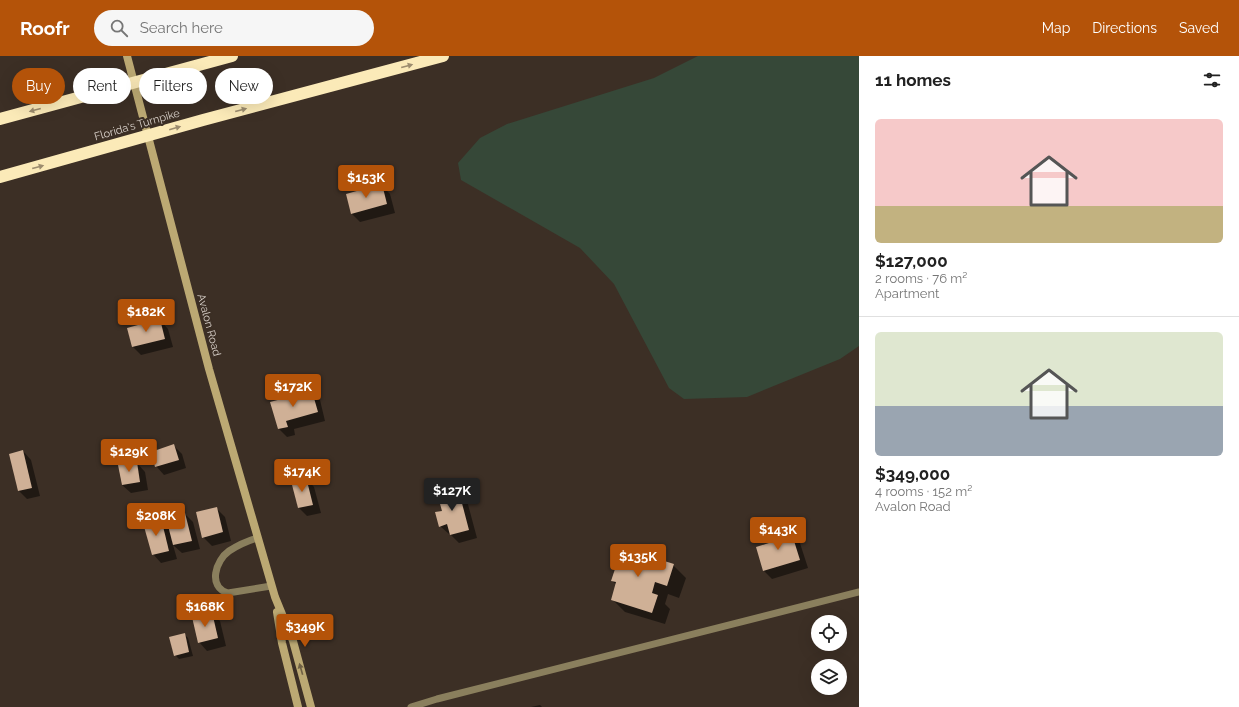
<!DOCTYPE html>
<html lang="en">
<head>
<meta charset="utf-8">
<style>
  body { margin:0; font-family:Raleway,sans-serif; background:#f6f6f6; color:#222; height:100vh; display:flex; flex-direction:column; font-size:15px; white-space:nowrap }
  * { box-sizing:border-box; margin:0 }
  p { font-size:13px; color:#767676 }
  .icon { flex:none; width:22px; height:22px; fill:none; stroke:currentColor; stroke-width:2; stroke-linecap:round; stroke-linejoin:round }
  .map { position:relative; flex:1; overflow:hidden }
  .panel { display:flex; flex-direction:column; background:#fff; width:380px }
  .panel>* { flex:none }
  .top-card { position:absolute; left:12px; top:12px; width:380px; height:36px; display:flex; gap:8px }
  .buttons { position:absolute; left:811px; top:559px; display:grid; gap:8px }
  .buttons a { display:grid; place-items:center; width:36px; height:36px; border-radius:50%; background:#fff; box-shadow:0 4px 16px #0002; font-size:20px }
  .price { position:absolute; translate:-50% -34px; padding:0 9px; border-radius:4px; background:#b45309; color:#fff; font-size:13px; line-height:26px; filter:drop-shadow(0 1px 2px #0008) }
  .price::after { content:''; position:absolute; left:50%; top:24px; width:12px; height:9px; margin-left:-6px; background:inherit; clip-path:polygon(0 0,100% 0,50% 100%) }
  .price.selected { background:#222; color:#fff }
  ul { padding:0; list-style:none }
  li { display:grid; align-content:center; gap:8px; height:212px; padding:0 16px }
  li+li { border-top:1px solid #e0e0e0 }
  li span { display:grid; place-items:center; height:124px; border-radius:6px; color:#555 }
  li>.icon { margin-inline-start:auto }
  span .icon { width:72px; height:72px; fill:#fffc; stroke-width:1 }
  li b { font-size:17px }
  h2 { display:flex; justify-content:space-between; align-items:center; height:48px; padding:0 16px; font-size:17px }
  .chip { padding:0 14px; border-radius:18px; background:#fff; box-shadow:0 4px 16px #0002; font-size:14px; line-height:36px }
  .chip.selected { background:#b45309; color:#fff }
  header { display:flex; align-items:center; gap:24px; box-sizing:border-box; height:56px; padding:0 20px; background:#b45309; color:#fff }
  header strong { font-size:19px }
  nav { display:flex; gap:22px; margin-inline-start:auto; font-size:14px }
  .search { width:280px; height:36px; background:#f6f6f6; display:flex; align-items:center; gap:10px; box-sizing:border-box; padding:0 14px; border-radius:22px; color:#767676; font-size:15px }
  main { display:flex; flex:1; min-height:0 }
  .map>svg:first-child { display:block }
</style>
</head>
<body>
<header>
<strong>Roofr</strong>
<div class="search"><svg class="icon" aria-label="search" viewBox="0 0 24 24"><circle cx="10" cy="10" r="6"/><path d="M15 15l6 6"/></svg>Search here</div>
<nav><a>Map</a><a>Directions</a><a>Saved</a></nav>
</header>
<main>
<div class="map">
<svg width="859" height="651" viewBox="0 0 859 651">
  <rect width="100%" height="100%" fill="#3c2f25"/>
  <path fill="#364838" d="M 698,0 L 859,0 L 859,290 L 840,303 L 747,341 L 684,343 L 669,332 L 614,228 L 580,192 L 461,124 L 458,107 L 480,82 L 507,68 L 654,22 Z"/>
  <g fill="#0007">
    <path d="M 381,129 L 390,138 L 395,157 L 360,166 L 352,158 L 347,139 Z"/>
    <path d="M 160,264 L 168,273 L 173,291 L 141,299 L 133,291 Z"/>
    <path d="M 311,336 L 320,344 L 325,365 L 294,373 L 295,379 L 287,381 L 279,373 Z"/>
    <path d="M 174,390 L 182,398 L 186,412 L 164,419 L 156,410 Z"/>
    <path d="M 23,395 L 31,404 L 40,440 L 27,443 L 19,435 Z"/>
    <path d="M 137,407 L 145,416 L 148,434 L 131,437 L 122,429 Z"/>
    <path d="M 306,422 L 314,431 L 321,457 L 307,460 L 299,452 L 293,426 Z"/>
    <path d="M 458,433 L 466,441 L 477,482 L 459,487 L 450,478 L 449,478 L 440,470 L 443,455 Z"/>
    <path d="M 216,452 L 225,461 L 231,485 L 212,490 L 203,481 Z"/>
    <path d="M 185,458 L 193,466 L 200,493 L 182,497 L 173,489 L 177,503 L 161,507 L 153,498 L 161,463 L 169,472 Z"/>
    <path d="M 790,473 L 798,481 L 808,512 L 772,523 L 764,515 L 757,492 L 774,487 Z"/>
    <path d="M 612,508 L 673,509 L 686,522 L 679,542 L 668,538 L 665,548 L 670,553 L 665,568 L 625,556 L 612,543 L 617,529 L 612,525 L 616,512 Z"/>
    <path d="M 212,557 L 220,565 L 226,590 L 207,595 L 199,586 Z"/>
    <path d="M 184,578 L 188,582 L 193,600 L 179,603 L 175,599 Z"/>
    <path d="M 540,649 L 542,651 L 531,651 Z"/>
  </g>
  <g fill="#cfb096">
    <path d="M 382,128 L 387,148 L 351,158 L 346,138 Z"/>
    <path d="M 160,263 L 165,283 L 132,291 L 127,272 Z"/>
    <path d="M 312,335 L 318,356 L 286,365 L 288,371 L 278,373 L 270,346 Z"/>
    <path d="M 174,388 L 179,404 L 155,411 L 151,396 Z"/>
    <path d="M 23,394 L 32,432 L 18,435 L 9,398 Z"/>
    <path d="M 137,406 L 140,426 L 122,429 L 118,409 Z"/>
    <path d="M 306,421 L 313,449 L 298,452 L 291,425 Z"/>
    <path d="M 458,432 L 469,474 L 450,479 L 447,468 L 439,471 L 435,456 L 442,455 L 437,437 Z"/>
    <path d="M 217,451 L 223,476 L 202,482 L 196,456 Z"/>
    <path d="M 185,457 L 192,485 L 173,489 L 166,462 Z"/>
    <path d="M 161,462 L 169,495 L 152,499 L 143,467 Z"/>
    <path d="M 790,472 L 800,504 L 763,515 L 756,491 L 772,486 L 770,478 Z"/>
    <path d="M 616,490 L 674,508 L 667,530 L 655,526 L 652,537 L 658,539 L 652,557 L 611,544 L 616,526 L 611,525 L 616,510 L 611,508 Z"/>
    <path d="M 212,556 L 218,582 L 198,587 L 192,561 Z"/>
    <path d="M 185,577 L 189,596 L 174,600 L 169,581 Z"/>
  </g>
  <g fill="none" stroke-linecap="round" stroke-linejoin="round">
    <g stroke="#8a7f5d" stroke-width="7">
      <path d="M 257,482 C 247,485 238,489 229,495 C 216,504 207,531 228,537 L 271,530"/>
      <path d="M 411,651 L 437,643 L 859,536"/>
    </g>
    <g stroke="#bca973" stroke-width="8">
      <path d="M 127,0 L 209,313 L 275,541 L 293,585 L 311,651"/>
      <path d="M 277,556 L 282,587 L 298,651"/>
    </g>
    <g stroke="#fbeab8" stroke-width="12">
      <path d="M 0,63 L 232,0"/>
      <path d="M 0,121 L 203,64 L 443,0"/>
    </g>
  </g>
  <defs><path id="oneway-solid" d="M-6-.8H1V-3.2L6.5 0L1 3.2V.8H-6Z"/></defs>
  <g fill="#9c8c6e">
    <use href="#oneway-solid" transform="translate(407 10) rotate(-15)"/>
    <use href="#oneway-solid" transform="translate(35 54) rotate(165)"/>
    <use href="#oneway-solid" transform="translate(241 54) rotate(-15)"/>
    <use href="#oneway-solid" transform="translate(175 72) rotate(-16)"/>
    <use href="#oneway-solid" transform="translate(38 111) rotate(-15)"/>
  </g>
  <use fill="#6f6044" href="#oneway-solid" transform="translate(301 613) rotate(-106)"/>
  <g text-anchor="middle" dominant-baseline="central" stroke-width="4" stroke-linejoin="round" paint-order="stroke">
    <g font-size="11" fill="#d9d1ca" stroke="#3c2f25">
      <text transform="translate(137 69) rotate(-16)">Florida's Turnpike</text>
      <text transform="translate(209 269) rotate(75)">Avalon Road</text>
    </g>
  </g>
</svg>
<div class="buttons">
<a><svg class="icon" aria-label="locate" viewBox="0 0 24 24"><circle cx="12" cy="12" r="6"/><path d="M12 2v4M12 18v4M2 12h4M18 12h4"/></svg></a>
<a><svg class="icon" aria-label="layers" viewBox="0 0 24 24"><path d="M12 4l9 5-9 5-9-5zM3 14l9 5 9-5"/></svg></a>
</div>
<b class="price" style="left:366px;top:143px">$153K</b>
<b class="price" style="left:146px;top:277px">$182K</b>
<b class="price" style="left:293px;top:352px">$172K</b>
<b class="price" style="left:129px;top:417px">$129K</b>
<b class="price" style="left:302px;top:437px">$174K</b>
<b class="price selected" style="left:452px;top:456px">$127K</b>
<b class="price" style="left:156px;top:481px">$208K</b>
<b class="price" style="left:778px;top:495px">$143K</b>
<b class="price" style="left:638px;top:522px">$135K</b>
<b class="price" style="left:205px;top:572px">$168K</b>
<b class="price" style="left:305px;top:592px">$349K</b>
<div class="top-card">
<a class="chip selected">Buy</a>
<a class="chip">Rent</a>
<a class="chip">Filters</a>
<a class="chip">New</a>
</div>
</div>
<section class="panel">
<h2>11 homes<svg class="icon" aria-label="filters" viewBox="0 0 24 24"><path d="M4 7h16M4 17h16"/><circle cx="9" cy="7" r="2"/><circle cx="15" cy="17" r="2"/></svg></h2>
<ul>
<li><span style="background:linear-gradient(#f6c9c9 70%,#c2b280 0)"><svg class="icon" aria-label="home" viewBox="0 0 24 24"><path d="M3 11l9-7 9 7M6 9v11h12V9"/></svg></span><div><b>$127,000</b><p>2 rooms · 76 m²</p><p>Apartment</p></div></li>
<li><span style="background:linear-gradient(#dfe7d0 60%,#9aa5b1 0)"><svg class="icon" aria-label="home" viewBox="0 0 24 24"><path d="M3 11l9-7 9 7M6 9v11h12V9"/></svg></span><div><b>$349,000</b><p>4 rooms · 152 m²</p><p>Avalon Road</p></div></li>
</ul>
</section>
</main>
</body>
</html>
